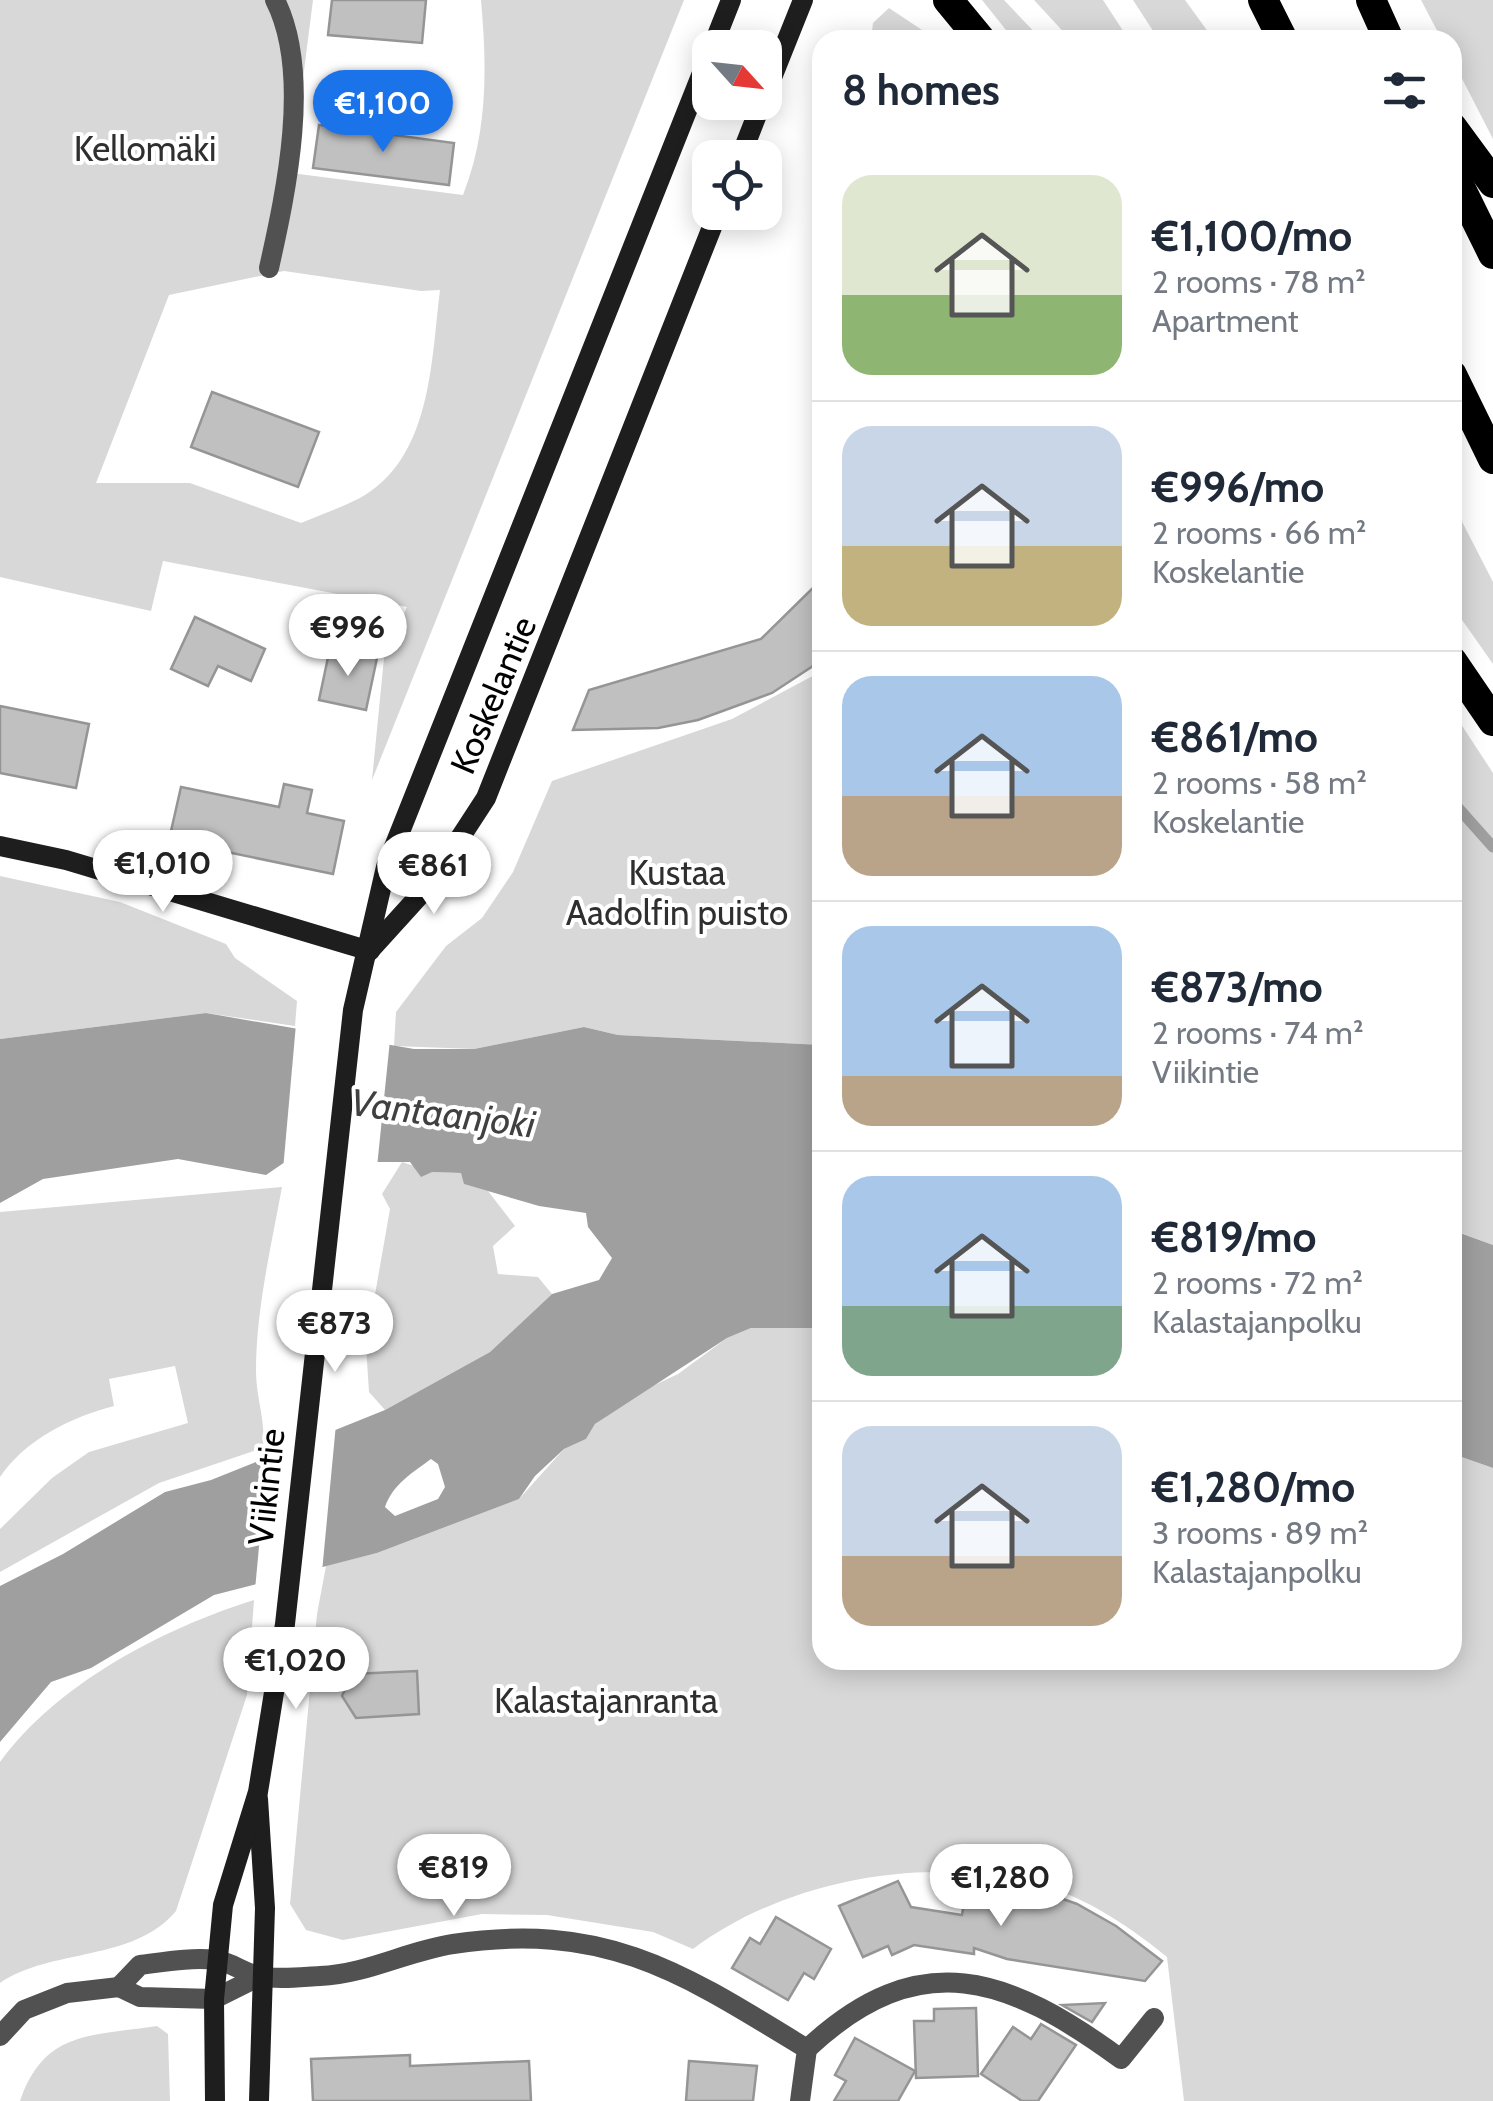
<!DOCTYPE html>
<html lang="en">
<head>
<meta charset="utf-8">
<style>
  body { margin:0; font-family:Cabin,sans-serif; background:#f2f2f3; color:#1f2937; height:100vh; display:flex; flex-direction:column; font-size:38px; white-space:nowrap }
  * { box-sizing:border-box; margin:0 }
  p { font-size:32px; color:#747a83 }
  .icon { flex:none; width:55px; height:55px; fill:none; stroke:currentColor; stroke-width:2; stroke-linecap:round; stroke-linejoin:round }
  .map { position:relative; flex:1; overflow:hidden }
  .drawer { position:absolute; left:812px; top:30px; width:650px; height:1640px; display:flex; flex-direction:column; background:#fff; border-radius:30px; box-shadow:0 5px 25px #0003 }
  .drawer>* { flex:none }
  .needle { width:65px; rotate:117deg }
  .controls { position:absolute; left:692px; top:30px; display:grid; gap:20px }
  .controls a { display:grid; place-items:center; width:90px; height:90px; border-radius:20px; background:#fff; box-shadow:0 5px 25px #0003; font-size:50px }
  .price { position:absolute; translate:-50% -85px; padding:0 22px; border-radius:35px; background:#fff; color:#222; font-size:32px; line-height:65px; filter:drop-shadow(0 2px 5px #0008) }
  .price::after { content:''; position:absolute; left:50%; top:60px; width:30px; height:22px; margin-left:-15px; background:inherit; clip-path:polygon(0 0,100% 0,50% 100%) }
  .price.active { background:#1a73e8; color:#fff }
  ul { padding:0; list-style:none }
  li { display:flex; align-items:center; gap:30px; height:250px; padding:0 30px }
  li+li { border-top:2px solid #e0e1e3 }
  li span { display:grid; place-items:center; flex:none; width:280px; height:200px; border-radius:30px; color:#555 }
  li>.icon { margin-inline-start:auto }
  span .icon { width:120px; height:120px; fill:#fffc; stroke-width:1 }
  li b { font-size:42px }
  h2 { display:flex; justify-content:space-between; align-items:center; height:120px; padding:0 30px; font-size:42px }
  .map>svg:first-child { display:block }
</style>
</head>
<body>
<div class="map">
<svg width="1493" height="2101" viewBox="0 0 1493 2101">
  <rect width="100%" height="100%" fill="#fff"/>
  <g fill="#d8d8d8" fill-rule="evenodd">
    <path d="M 0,0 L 313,0 L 291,173 L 463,195 C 488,132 487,67 481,0 L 684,0 L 372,780 L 384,658 L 407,607 L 163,561 L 151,611 L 0,577 ZM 284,271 L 421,291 L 440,290 C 431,361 432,460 358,499 C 340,508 320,515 301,523 L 190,483 L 96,483 L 169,295 Z"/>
    <path d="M 982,0 L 1004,0 L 1042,40 L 1014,40 Z"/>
    <path d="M 1034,0 L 1103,0 L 1129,40 L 1071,40 Z"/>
    <path d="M 1133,0 L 1185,0 L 1214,40 L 1159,40 Z"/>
    <path d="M 1421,0 L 1493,0 L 1493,139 L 1453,61 L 1452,40 L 1442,40 Z"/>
    <path d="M 889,8 L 937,40 L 871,40 L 873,23 Z"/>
    <path d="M 1453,504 L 1493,582 L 1493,664 L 1453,607 Z"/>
    <path d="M 822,671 L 822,1045 L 618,1035 L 584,1027 L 474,1049 L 394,1046 L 396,1012 L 446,946 L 482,918 L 513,872 L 552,781 L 732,719 Z"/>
    <path d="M 1453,712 L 1493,773 L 1493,1245 L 1453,1230 Z"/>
    <path d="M 0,876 L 120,902 L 226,944 L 235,958 L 297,1001 L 295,1026 L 206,1013 L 0,1039 Z"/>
    <path d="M 402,1162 L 432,1172 L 461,1173 L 465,1184 L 488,1191 L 515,1226 L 493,1246 L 498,1274 L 538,1277 L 552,1294 L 490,1352 L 385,1410 L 369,1392 L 366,1346 L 390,1209 L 382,1194 Z"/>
    <path d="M 282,1187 C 271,1247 256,1310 256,1371 C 256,1398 266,1421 263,1448 L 159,1483 L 0,1572 L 0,1529 L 52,1478 L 89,1452 L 188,1423 L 175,1366 L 109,1379 L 114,1406 C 71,1417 25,1440 0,1477 L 0,1212 Z"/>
    <path d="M 784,1324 L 822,1328 L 822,1660 L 1452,1660 L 1453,1454 L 1493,1468 L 1493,2101 L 1184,2101 L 1167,1957 C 1138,1933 1099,1906 1064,1893 C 947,1850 792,1875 693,1949 L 653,1932 L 547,1915 L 482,1914 L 343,1940 L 306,1930 L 290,1904 L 317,1614 L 326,1566 L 377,1553 L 519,1499 L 564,1449 L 586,1439 L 595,1424 L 644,1390 L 678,1374 L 727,1338 L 751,1328 Z"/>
    <path d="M 254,1600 L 247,1695 L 176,1911 C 134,1962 51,1948 0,1983 L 0,1762 C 58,1683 162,1629 254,1600 Z"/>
    <path d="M 157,2026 L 168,2034 L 170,2101 L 20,2101 C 44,2030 92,2036 157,2026 Z"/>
  </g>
  <g fill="#9f9f9f" fill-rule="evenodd">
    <path d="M 206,1013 L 414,1049 L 474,1049 L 584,1027 L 618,1035 L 822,1045 L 822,1328 L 751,1328 L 727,1338 L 595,1424 L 586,1439 L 564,1449 L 535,1476 L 519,1499 L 377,1553 L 214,1595 L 91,1668 L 51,1682 L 0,1742 L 0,1586 L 63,1554 L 165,1492 L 211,1480 L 385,1410 L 490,1352 L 552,1294 L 599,1280 L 612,1258 L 588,1227 L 586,1213 L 539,1206 L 464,1184 L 461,1173 L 432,1172 L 421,1177 L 410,1162 L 285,1162 L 266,1175 L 178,1159 L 43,1179 L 0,1203 L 0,1039 ZM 431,1459 L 438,1464 L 445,1487 L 438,1499 L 395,1516 L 385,1507 C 393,1484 412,1473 431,1459 Z"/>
    <path d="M 1452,1230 L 1493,1245 L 1493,1468 L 1453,1454 Z"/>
  </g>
  <g fill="#fff">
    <path d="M 296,1024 L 390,1040 L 377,1167 L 283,1170 Z"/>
    <path d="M 336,1424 L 322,1572 L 255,1590 L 268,1449 Z"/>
  </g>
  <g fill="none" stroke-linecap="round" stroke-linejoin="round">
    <path stroke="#9f9f9f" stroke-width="11" d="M 1452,801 L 1493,847"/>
  </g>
  <g fill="#c0c0c0" stroke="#959595" stroke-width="2.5">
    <path d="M 332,0 L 426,0 L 422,43 L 328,35 Z"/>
    <path d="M 319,125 L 454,143 L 449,185 L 313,168 Z"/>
    <path d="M 212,392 L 319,432 L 298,487 L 191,447 Z"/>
    <path d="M 822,579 L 822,660 L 772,693 L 698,720 L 658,728 L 573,730 L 589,690 L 761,639 Z"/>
    <path d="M 195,617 L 265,649 L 251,681 L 218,666 L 208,686 L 171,669 Z"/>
    <path d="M 330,648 L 377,658 L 366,710 L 319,700 Z"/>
    <path d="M 0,706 L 89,724 L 76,788 L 0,773 Z"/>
    <path d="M 284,784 L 312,790 L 307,813 L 344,821 L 333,874 L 169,840 L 181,787 L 279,807 Z"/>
    <path d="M 417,1671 L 419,1714 L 356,1718 L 342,1696 L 352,1674 Z"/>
    <path d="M 968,1877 L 1029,1887 L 1077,1904 L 1116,1926 L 1162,1961 L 1145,1981 L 1007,1959 L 974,1948 L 974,1954 L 914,1945 L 892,1955 L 888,1946 L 863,1957 L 839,1906 L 898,1881 L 911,1907 L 962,1915 Z"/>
    <path d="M 776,1917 L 831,1949 L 814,1979 L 804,1973 L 788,2000 L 732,1968 L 750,1938 L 760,1944 Z"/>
    <path d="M 1105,2003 L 1092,2022 L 1062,2005 Z"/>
    <path d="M 976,2008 L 978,2076 L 916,2078 L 914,2021 L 934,2021 L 934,2009 Z"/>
    <path d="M 1041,2024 L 1076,2045 L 1038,2101 L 1022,2101 L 981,2074 L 1013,2027 L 1031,2039 Z"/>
    <path d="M 855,2038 L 915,2071 L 898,2101 L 834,2101 L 846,2081 L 835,2075 Z"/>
    <path d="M 410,2055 L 410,2066 L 529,2061 L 531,2101 L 313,2101 L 311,2059 Z"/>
    <path d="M 689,2061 L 757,2066 L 753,2101 L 686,2101 Z"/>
  </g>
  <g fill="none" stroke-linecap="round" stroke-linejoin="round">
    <g stroke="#515151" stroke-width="20">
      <path d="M 269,268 C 286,192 312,73 275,0"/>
      <path d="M 119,1987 L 140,1965 C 164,1962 192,1957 216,1960 C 231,1962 244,1973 259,1976 C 277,1980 301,1977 320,1976 C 367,1974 407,1951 453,1944 C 606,1921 683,1973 807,2049 L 800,2101"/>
      <path d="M 0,2036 L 24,2010 L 67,1993 L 119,1987 L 140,1997 L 214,1999 L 260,1976"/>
      <path d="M 807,2049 C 920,1943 1009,1977 1121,2059 L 1154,2018"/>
    </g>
    <g stroke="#1e1e1e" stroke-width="20">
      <path d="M 712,48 L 731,0"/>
      <path d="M 765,95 L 803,0"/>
      <path d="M 740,158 L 762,102"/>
      <path d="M 0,846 L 66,860 L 370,951"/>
      <path d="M 371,949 L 430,884 L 486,798 L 718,212"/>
      <path d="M 258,1799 L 265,1908 L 259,2101"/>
      <path d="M 215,2101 L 214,1999 L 223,1905 L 258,1792 L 285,1624 L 353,1010 L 386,867 L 710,53"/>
    </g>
    <g stroke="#000" stroke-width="30">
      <path d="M 948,0 L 981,40"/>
      <path d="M 1263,0 L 1283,40"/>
      <path d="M 1371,0 L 1389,40"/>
      <path d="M 1452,127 L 1493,183"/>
      <path d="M 1452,171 L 1493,254"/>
      <path d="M 1452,375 L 1493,459"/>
      <path d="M 1452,661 L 1493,721"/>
    </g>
  </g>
  <g text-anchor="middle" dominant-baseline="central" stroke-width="8" stroke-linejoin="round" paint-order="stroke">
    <g font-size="35" fill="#2f2f2f" stroke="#fff">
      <text x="145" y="148">Kellomäki</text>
      <text x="677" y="872">Kustaa<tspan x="677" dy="40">Aadolfin puisto</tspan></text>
      <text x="606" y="1700">Kalastajanranta</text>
    </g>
    <g font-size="35" fill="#000" stroke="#fff">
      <text transform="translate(493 695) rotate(-67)">Koskelantie</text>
      <text transform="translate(266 1487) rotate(-84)">Viikintie</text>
    </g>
    <g font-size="38" font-style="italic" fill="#404040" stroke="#fff">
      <text transform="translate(443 1113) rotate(7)">Vantaanjoki</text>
    </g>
  </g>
</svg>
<div class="controls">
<a><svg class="needle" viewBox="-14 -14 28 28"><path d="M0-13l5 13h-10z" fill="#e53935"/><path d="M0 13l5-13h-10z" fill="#747a83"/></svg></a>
<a><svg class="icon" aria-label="locate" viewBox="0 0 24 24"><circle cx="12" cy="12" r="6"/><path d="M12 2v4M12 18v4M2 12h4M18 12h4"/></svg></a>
</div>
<b class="price active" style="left:383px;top:155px">€1,100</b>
<b class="price" style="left:348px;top:679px">€996</b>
<b class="price" style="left:163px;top:915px">€1,010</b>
<b class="price" style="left:434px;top:917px">€861</b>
<b class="price" style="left:335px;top:1375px">€873</b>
<b class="price" style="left:296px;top:1712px">€1,020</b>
<b class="price" style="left:454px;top:1919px">€819</b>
<b class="price" style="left:1001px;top:1929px">€1,280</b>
<section class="drawer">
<h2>8 homes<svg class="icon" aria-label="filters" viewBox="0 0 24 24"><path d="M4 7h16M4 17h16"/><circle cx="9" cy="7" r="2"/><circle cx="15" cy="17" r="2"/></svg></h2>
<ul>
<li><span style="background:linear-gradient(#dfe7d0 60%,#8fb573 0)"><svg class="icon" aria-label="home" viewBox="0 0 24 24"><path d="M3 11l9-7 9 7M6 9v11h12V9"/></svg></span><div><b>€1,100/mo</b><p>2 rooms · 78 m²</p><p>Apartment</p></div></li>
<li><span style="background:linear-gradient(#c9d6e8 60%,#c2b280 0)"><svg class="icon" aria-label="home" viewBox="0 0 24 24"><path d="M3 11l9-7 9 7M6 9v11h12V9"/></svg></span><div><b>€996/mo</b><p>2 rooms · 66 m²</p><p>Koskelantie</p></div></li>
<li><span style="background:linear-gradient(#a9c7e8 60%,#b9a48a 0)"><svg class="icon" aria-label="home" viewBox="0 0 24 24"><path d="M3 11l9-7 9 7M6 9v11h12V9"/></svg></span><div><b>€861/mo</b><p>2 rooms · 58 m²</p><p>Koskelantie</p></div></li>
<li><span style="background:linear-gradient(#a9c7e8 75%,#b9a48a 0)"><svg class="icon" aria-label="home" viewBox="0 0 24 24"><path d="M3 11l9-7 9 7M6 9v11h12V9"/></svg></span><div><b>€873/mo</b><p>2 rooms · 74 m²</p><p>Viikintie</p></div></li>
<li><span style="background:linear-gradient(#a9c7e8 65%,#7fa58c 0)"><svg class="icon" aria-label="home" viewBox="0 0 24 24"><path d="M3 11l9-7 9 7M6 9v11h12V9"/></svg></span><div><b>€819/mo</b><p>2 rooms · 72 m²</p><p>Kalastajanpolku</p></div></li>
<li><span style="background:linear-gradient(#c9d6e8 65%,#b9a48a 0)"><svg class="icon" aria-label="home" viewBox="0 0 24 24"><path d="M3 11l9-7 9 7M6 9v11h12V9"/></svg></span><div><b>€1,280/mo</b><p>3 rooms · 89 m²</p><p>Kalastajanpolku</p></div></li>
</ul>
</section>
</div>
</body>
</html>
